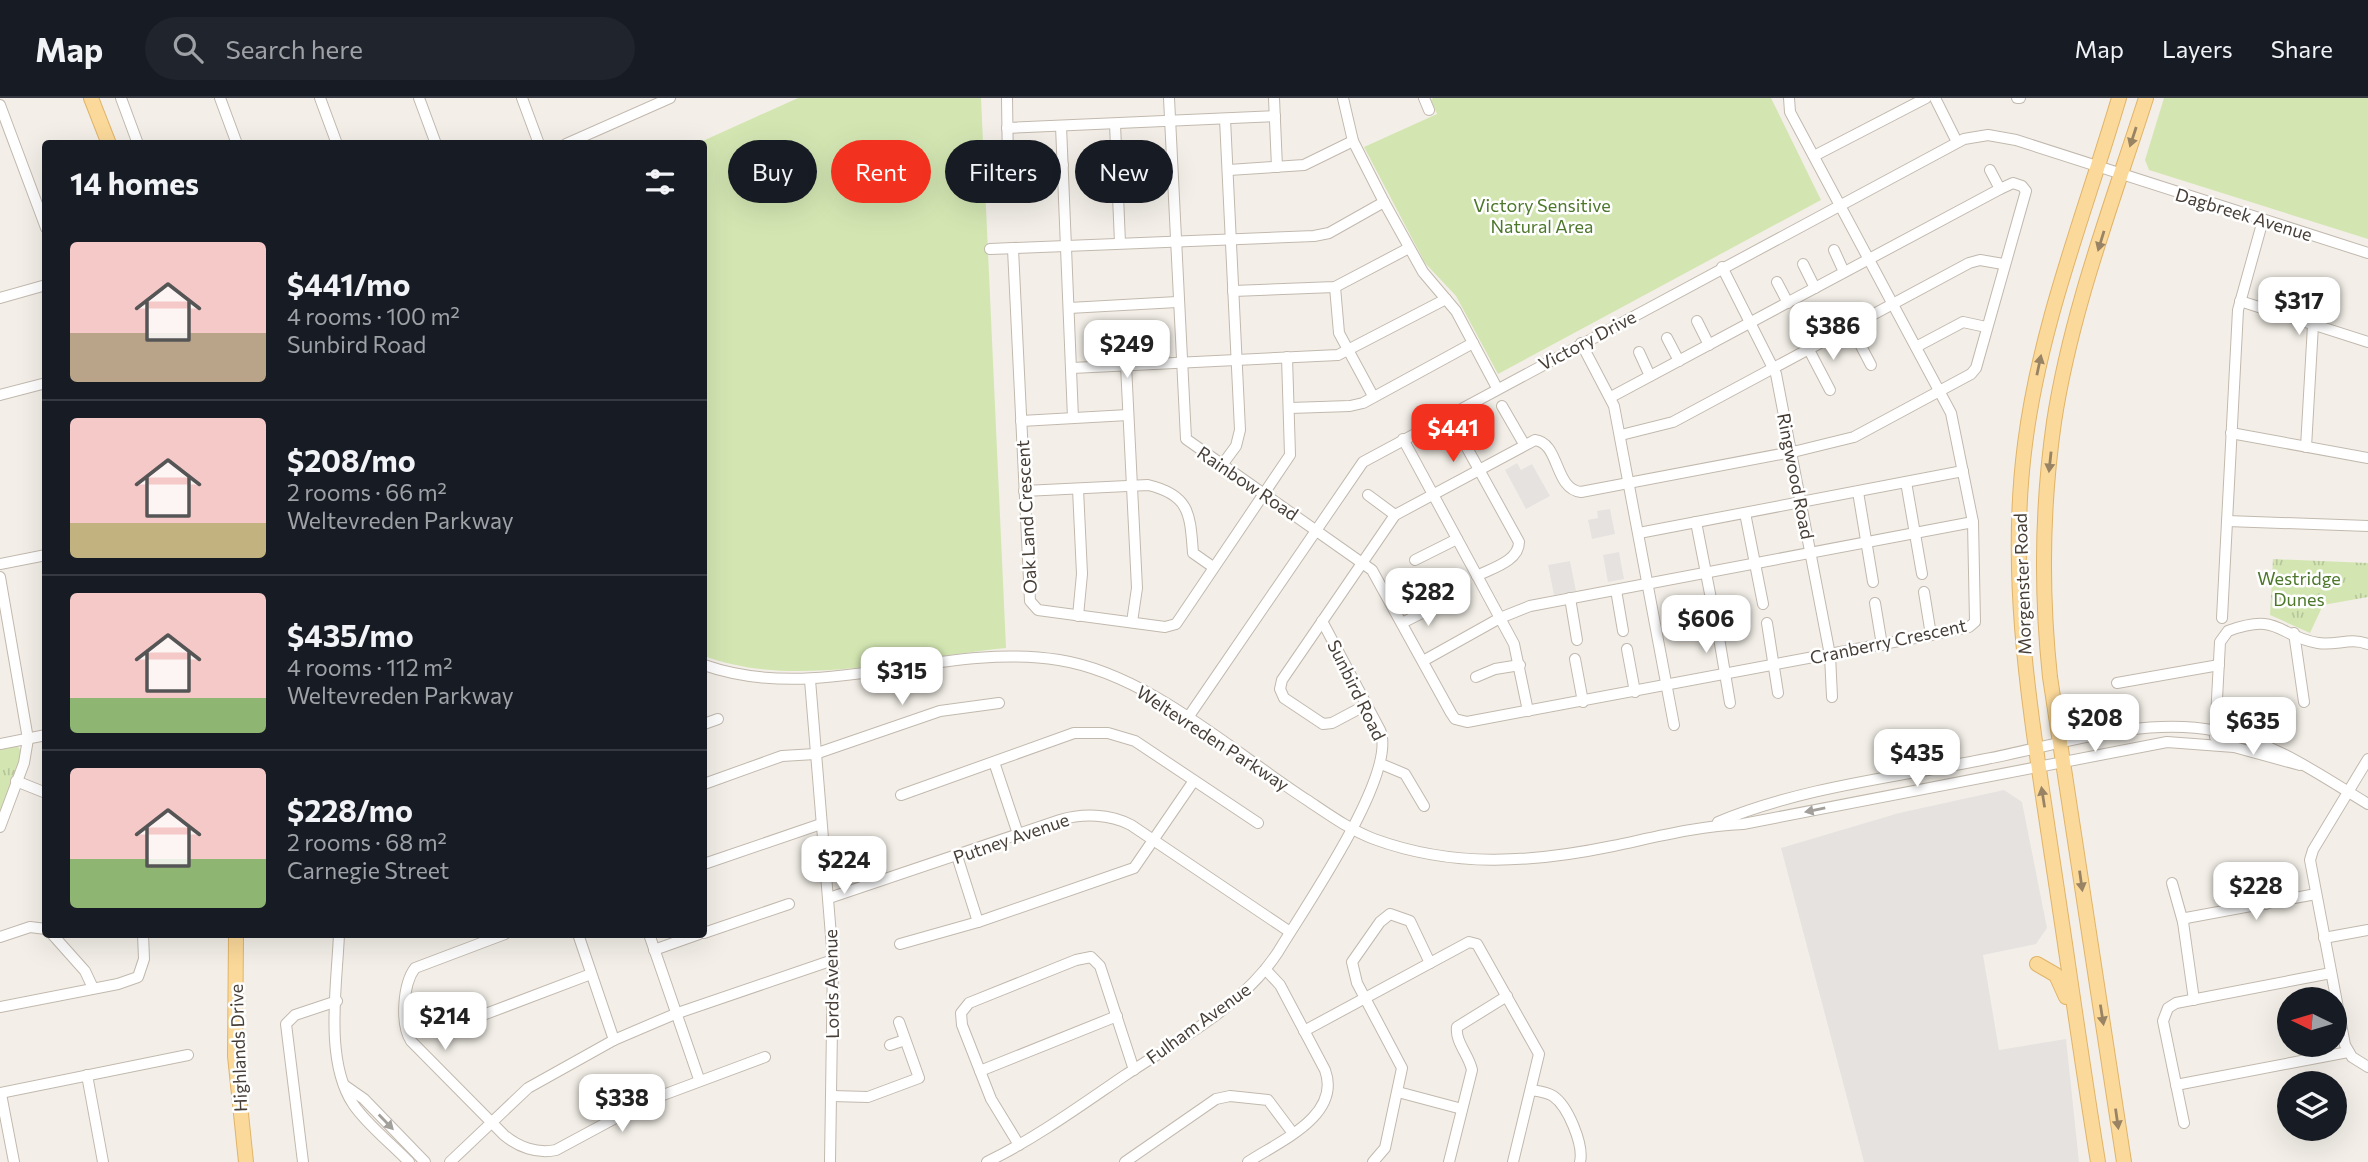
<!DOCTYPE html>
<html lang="en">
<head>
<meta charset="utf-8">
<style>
  body { margin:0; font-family:Commissioner,sans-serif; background:#20242c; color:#f1f3f6; height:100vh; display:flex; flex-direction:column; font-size:26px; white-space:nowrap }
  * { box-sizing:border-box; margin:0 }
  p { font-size:23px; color:#9ea1a6 }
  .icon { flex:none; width:38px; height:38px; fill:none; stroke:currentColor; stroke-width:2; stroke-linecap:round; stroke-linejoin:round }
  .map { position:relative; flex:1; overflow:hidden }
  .details { position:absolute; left:42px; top:42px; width:665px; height:798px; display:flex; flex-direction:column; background:#171b24; border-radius:7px; box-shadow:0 7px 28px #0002 }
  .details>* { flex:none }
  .guide { position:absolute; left:728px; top:42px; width:665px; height:63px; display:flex; gap:14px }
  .needle { width:46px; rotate:275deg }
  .tools { position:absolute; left:2277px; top:889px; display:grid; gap:14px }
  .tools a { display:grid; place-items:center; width:70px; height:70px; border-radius:50%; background:#171b24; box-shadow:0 7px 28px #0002; font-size:35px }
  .price { position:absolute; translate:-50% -60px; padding:0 16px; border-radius:14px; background:#fff; color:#222; font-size:23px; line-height:46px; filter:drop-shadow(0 2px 4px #0008) }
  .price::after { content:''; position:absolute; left:50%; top:42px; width:21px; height:16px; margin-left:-10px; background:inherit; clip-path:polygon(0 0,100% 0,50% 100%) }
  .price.active { background:#f3311f; color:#fff }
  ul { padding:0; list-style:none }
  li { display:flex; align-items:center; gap:21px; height:175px; padding:0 28px }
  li+li { border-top:2px solid #363941 }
  li span { display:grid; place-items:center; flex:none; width:196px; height:140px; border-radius:7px; color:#555 }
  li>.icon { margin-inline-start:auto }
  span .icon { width:84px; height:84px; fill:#fffc; stroke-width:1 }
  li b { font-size:30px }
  h2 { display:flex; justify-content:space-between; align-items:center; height:84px; padding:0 28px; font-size:30px }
  .pill { padding:0 24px; border-radius:32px; background:#171b24; box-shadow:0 7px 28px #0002; font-size:24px; line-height:63px }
  .pill.active { background:#f3311f; color:#fff }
  header { display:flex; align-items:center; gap:42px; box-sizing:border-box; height:98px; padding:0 35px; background:#171b24; border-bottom:2px solid #363941 }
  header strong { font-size:33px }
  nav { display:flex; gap:38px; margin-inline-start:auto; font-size:24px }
  .search { width:490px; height:63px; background:#20242c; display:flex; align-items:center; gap:18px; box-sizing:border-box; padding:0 24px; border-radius:38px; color:#9ea1a6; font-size:26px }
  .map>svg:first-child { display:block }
</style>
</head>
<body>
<header>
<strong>Map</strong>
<div class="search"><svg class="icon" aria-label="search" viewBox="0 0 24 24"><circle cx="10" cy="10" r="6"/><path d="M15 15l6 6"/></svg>Search here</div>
<nav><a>Map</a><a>Layers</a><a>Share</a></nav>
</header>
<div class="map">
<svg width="2368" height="1064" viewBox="0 0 2368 1064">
  <defs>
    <pattern id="park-tufts" width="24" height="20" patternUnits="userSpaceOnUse" patternTransform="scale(1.75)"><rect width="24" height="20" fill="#d3e6b2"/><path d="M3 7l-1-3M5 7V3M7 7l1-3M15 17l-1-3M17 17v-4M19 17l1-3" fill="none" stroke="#b6c69a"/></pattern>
  </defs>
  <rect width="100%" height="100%" fill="#f3efe8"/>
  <g fill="#d3e6b2">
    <path d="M 798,0 L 981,0 L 1006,550 C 911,559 795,592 704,558 L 704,46 L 696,46 Z"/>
    <path d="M 1433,0 L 1771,0 L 1821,102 L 1498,276 L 1456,198 L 1425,165 L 1364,49 L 1437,16 L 1431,2 Z"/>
    <path d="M 2164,0 L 2368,0 L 2368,141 L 2149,72 L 2145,62 Z"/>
  </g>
  <g fill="url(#park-tufts)">
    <path d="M 2273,461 L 2368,465 L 2368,499 L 2323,507 L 2310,535 L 2270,517 Z"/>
    <path d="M 17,647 L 22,655 L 0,714 L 0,649 Z"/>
  </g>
  <g fill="#e5e2e0">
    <path d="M 1517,365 L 1521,372 L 1532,366 L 1550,398 L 1526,411 L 1505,372 Z"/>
    <path d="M 1610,411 L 1615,436 L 1592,441 L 1588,422 L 1598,420 L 1597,413 Z"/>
    <path d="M 1619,454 L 1624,481 L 1608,484 L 1603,457 Z"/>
    <path d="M 1570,463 L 1576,493 L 1554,497 L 1548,467 Z"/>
    <path d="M 2004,692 L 2022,704 L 2047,830 L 2036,846 L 1983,857 L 1999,952 L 2066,941 L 2079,1064 L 1864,1064 L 1781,750 L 1899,715 Z"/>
  </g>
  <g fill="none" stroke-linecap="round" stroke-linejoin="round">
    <defs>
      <g id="minor">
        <path d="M 121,0 L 138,46"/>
        <path d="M 220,0 L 237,46"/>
        <path d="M 320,0 L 337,46"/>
        <path d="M 419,0 L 436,46"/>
        <path d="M 522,0 L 539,46"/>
        <path d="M 1007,0 L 1008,69"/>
        <path d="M 1169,0 L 1186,341 L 1372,472 L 1451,615 L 1455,621 L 1467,624 L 1931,537 L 1969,529 L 1975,524 L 1973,424 L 1951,315 L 1790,14 L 1789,0"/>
        <path d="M 1274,0 L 1277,69"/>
        <path d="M 1343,0 L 1353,43 L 1384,104 L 1423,174 L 1456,213 L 1497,290"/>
        <path d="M 1424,0 L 1429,12"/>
        <path d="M 1935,0 L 1957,44"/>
        <path d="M 2017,0 L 2020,0"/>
        <path d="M 0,7 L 46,130"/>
        <path d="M 1115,26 L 1120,145"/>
        <path d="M 1061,28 L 1073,320"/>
        <path d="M 1007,30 L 1275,18"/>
        <path d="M 566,46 L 670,0"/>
        <path d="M 1814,58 L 1926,0"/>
        <path d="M 986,71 L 1063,67"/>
        <path d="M 1229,72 L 1304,67 L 1353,43"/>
        <path d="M 990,151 L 1314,138 L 1329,135 L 1384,104"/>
        <path d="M 1013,151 L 1030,503 L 1038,512 L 1165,529 L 1176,526 L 1290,357 L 1287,259"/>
        <path d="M 1834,152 L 1844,174"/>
        <path d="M 1803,166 L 1815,190"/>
        <path d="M 1722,169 L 1776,276 L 1830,557 L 1832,599"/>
        <path d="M 1777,184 L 1788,205"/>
        <path d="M 1335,189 L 1339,235 L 1373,298"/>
        <path d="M 1233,193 L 1335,189 L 1409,150"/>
        <path d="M 0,200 L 46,187"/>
        <path d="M 2240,203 L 2368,244"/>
        <path d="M 1069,210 L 1177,204"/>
        <path d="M 1697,223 L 1709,247"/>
        <path d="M 1850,227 L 1871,267"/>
        <path d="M 1667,240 L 1679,263"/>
        <path d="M 1581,245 L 1614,308 L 1674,627"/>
        <path d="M 1916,249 L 1963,224 L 1986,229"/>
        <path d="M 1808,250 L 1830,292"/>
        <path d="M 1639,254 L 1650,278"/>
        <path d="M 1126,267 L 1137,490 L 1132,524"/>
        <path d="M 1072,270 L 1338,257 L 1446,201"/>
        <path d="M 0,297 L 46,285"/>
        <path d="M 1611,299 L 2000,91"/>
        <path d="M 1502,308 L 1524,346"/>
        <path d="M 1290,310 L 1350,308 L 1363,305 L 1473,245"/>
        <path d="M 1021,323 L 1128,317"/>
        <path d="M 1456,330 L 1519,444 C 1519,463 1492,470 1477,478"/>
        <path d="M 2231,335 L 2368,360"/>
        <path d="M 1621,337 L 1673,324 L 1969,165 L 1980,162 L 2003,166"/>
        <path d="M 1403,341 L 1514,546 L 1528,613"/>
        <path d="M 2306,349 L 2313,227"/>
        <path d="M 1222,367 L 1236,348 L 1240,332 L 1225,21"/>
        <path d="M 1906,384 L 1922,476"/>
        <path d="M 1024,393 L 1148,387 C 1191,397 1190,418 1193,455 L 1213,469"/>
        <path d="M 1858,394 L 1873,484"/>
        <path d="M 1368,397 L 1395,417"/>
        <path d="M 1745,415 L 1763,506"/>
        <path d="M 2227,423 L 2368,428"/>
        <path d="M 1696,424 L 1714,516"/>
        <path d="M 1639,435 L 1963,373"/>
        <path d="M 1415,462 L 1457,441"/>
        <path d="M 0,466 L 46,457"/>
        <path d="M 0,479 L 28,641 L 24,665 L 0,729"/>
        <path d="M 1616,492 L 1623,533"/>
        <path d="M 1924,494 L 1931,537"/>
        <path d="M 1570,500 L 1577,542"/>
        <path d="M 1875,505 L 1882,547"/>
        <path d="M 1078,518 L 1082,476 L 1078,391"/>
        <path d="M 2222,520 L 2238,212 L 2263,122"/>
        <path d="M 1402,525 L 1440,506"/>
        <path d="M 1767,525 L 1778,595"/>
        <path d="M 1718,534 L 1730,605"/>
        <path d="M 2294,535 L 2304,604"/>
        <path d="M 1627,551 L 1635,594"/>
        <path d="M 1575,561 L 1583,604"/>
        <path d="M 1423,563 L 1500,520 L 1530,508 L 1973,424"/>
        <path d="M 704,567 C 821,608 940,543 1059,562 C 1148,576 1233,654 1307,702 C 1328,716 1350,732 1374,741 C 1453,770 1531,765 1613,748 C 1656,739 1698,728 1743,726 L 2167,644 L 2234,649 L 2300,667"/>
        <path d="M 1476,579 L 1495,571 L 1520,567"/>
        <path d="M 810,582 L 833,862 L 830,1064"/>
        <path d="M 2117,585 L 2219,567"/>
        <path d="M 1366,607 L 1332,625 L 1323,626 L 1284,600 L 1280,591 L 1282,582 L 1395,417 L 1535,342 C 1560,345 1554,391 1581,394 L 1797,353 L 1854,339 L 1971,276 L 1976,270 L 2026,93 L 2022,88 L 2013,85 L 2000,91 L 1990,72"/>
        <path d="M 1187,621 L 1363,364 L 1964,41 L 1988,37 L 2016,42 L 2368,155"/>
        <path d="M 704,626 L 718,621"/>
        <path d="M 2215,639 L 2220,544 L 2228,533 C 2280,514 2277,538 2318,545 C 2336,548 2350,539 2368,546"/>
        <path d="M 0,646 L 46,637"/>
        <path d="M 2368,661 L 2313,752 L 2310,762 L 2345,947 L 2352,959 L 2368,969"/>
        <path d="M 994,664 L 1018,736"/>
        <path d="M 1381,666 L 1405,676 L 1424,708"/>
        <path d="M 16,683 L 46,695"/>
        <path d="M 704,686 L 782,658 L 815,656 L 940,613 L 999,605"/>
        <path d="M 901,697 L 1074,635 L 1108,635 L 1135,643 L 1258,725"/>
        <path d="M 1718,724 C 1802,689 1897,679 1986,661 C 2059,647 2141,618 2217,633 C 2273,643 2320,677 2368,706"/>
        <path d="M 957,758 L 978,824"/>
        <path d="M 704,766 L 821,726"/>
        <path d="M 2259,772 L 2266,806"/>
        <path d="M 2172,785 L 2183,824 L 2194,902"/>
        <path d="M 829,800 L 1060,722 C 1083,715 1110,716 1131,727 L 1290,834"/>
        <path d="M 2183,824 L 2186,820 L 2316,796"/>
        <path d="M 704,835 L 789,806"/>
        <path d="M 52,836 L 85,873 L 93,890"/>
        <path d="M 339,836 C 337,887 324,962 353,1006 C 367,1027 391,1045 409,1064"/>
        <path d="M 505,836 L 415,870 C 403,886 400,926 411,943 L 504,1037 C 518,1049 537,1056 556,1052 L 647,1003 L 765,959"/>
        <path d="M 578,836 L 614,942"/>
        <path d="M 649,836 L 699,981"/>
        <path d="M 0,839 L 30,829 L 46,831"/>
        <path d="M 2324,840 L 2368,832"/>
        <path d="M 900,846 L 978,824 L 1134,770 L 1193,684"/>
        <path d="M 654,852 L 699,836"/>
        <path d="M 0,909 L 118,886 L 138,879 L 144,861 L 143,836"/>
        <path d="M 475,920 L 591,876"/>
        <path d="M 1304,933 L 1469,844 L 1477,846 L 1539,956 L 1513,1064"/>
        <path d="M 890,947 L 905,942"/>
        <path d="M 980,973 L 1117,918"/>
        <path d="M 87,977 L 103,1064"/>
        <path d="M 344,987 L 364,1001 L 425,1064"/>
        <path d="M 2176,987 L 2348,954"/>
        <path d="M 1531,992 C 1538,993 1547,994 1553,998 C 1568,1008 1584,1047 1580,1064"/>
        <path d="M 1398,994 L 1462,1011"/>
        <path d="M 0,995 L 188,957"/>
        <path d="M 1,996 L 14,1064"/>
        <path d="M 832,998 L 868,999 L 919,980 L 899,924"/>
        <path d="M 2184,1025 L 2163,923 L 2168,910 L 2176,905 L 2331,875"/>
        <path d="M 1019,1047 L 991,1001 L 962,927 L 961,915 L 969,905 L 1076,862 L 1091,859 L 1100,868 L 1134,972"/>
        <path d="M 303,1064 L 286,926 L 295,917 L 337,903"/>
        <path d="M 450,1064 L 528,990 L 614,942 L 675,916 L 833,862"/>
        <path d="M 987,1064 C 1036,1040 1080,1008 1124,978 C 1178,942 1242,909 1278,854 C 1303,812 1399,675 1380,632 L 1322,523"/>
        <path d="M 1125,1064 L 1216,1001 L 1230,998 L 1268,1002 L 1292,1034"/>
        <path d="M 1248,1064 C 1278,1044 1342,1018 1325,972 L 1280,887 L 1266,872"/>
        <path d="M 1373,1064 L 1385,1050 L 1402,970 L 1357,885 L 1352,864 L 1380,824 L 1390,816 L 1410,823 L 1430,865"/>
        <path d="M 1449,1064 L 1472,972 C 1469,957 1455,944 1457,929 L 1507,898"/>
      </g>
      <g id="major">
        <path d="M 91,0 L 109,46"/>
        <path d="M 236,836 L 235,958 L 246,1064"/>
        <path d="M 2037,866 L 2056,877 L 2066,899"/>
        <path d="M 2098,1064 C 2081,960 2067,856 2051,752 C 2031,616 2007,483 2025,346 C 2040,227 2085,115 2119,0"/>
        <path d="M 2124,1064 L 2050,579 C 2041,494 2042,408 2054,324 C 2071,213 2112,106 2146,0"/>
      </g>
    </defs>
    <use href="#minor" stroke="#c2b9ae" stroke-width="12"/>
    <use href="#major" stroke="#e0b469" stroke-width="16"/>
    <use href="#minor" stroke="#fff" stroke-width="10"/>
    <use href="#major" stroke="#fbd99a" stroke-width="14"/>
  </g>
  <defs><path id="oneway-solid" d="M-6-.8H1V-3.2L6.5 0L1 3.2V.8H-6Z" transform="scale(1.75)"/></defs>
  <g fill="#988464">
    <use href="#oneway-solid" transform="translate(2133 39) rotate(108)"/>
    <use href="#oneway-solid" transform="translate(2101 143) rotate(107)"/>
    <use href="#oneway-solid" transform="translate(2039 267) rotate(-78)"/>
    <use href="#oneway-solid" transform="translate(2050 364) rotate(96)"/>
    <use href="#oneway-solid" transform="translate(2043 699) rotate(-99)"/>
    <use href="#oneway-solid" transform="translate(2081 783) rotate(82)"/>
    <use href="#oneway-solid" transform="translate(2102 917) rotate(81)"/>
    <use href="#oneway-solid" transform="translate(2117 1021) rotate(82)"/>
  </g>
  <g fill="#a39f9b">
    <use href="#oneway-solid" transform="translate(1815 712) rotate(168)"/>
    <use href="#oneway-solid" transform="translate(386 1024) rotate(46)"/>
  </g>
  <g text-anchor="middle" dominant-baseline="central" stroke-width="5" stroke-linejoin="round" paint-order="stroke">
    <g font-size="18" fill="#4d772b" stroke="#fff">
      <text x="1542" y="107">Victory Sensitive<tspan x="1542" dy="21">Natural Area</tspan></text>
      <text x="2299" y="480">Westridge<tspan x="2299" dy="21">Dunes</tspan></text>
    </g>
    <g font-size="18" fill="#473f37" stroke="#fff">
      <text transform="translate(2244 116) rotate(17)">Dagbreek Avenue</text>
      <text transform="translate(1587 242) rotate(-28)">Victory Drive</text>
      <text transform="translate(1796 378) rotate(79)">Ringwood Road</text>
      <text transform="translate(1248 385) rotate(34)">Rainbow Road</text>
      <text transform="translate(1026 419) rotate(-93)">Oak Land Crescent</text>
      <text transform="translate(2022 486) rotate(-92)">Morgenster Road</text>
      <text transform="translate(1888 543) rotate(-12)">Cranberry Crescent</text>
      <text transform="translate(1357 592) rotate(64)">Sunbird Road</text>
      <text transform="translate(1213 640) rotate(33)">Weltevreden Parkway</text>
      <text transform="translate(1011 740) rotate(-19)">Putney Avenue</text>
      <text transform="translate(831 886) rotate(-91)">Lords Avenue</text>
      <text transform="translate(1198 925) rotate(-36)">Fulham Avenue</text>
      <text transform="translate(238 950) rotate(-92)">Highlands Drive</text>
    </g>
  </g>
</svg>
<div class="tools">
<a><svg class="needle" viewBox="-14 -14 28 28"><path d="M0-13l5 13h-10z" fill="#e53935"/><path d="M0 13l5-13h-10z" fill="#9ea1a6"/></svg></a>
<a><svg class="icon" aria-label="layers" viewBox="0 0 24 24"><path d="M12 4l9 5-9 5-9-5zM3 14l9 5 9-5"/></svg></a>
</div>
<b class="price" style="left:2299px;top:239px">$317</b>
<b class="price" style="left:1833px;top:264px">$386</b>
<b class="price" style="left:1127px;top:282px">$249</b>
<b class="price active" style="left:1453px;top:366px">$441</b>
<b class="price" style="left:1428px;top:530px">$282</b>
<b class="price" style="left:1706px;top:557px">$606</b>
<b class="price" style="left:902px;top:609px">$315</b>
<b class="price" style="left:2095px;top:656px">$208</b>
<b class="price" style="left:2253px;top:659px">$635</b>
<b class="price" style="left:1917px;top:691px">$435</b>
<b class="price" style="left:844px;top:798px">$224</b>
<b class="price" style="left:2256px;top:824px">$228</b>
<b class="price" style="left:445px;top:954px">$214</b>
<b class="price" style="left:622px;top:1036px">$338</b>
<div class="guide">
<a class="pill">Buy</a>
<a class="pill active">Rent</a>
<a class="pill">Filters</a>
<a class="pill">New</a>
</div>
<section class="details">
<h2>14 homes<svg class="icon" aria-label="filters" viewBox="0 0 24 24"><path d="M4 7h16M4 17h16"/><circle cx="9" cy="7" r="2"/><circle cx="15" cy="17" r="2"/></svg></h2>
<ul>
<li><span style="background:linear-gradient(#f6c9c9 65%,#b9a48a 0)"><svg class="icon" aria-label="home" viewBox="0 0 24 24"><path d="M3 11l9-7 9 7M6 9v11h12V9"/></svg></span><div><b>$441/mo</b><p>4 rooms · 100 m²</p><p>Sunbird Road</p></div></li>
<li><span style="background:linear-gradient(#f6c9c9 75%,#c2b280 0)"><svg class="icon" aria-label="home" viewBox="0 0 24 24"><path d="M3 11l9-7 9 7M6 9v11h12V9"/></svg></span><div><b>$208/mo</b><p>2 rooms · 66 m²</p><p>Weltevreden Parkway</p></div></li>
<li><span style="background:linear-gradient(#f6c9c9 75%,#8fb573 0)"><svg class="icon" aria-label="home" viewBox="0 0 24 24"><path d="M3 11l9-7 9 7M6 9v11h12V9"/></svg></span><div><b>$435/mo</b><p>4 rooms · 112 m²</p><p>Weltevreden Parkway</p></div></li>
<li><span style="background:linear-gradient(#f6c9c9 65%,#8fb573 0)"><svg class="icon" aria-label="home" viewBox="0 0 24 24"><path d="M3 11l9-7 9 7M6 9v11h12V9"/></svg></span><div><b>$228/mo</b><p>2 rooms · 68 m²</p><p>Carnegie Street</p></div></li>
</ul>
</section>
</div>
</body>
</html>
